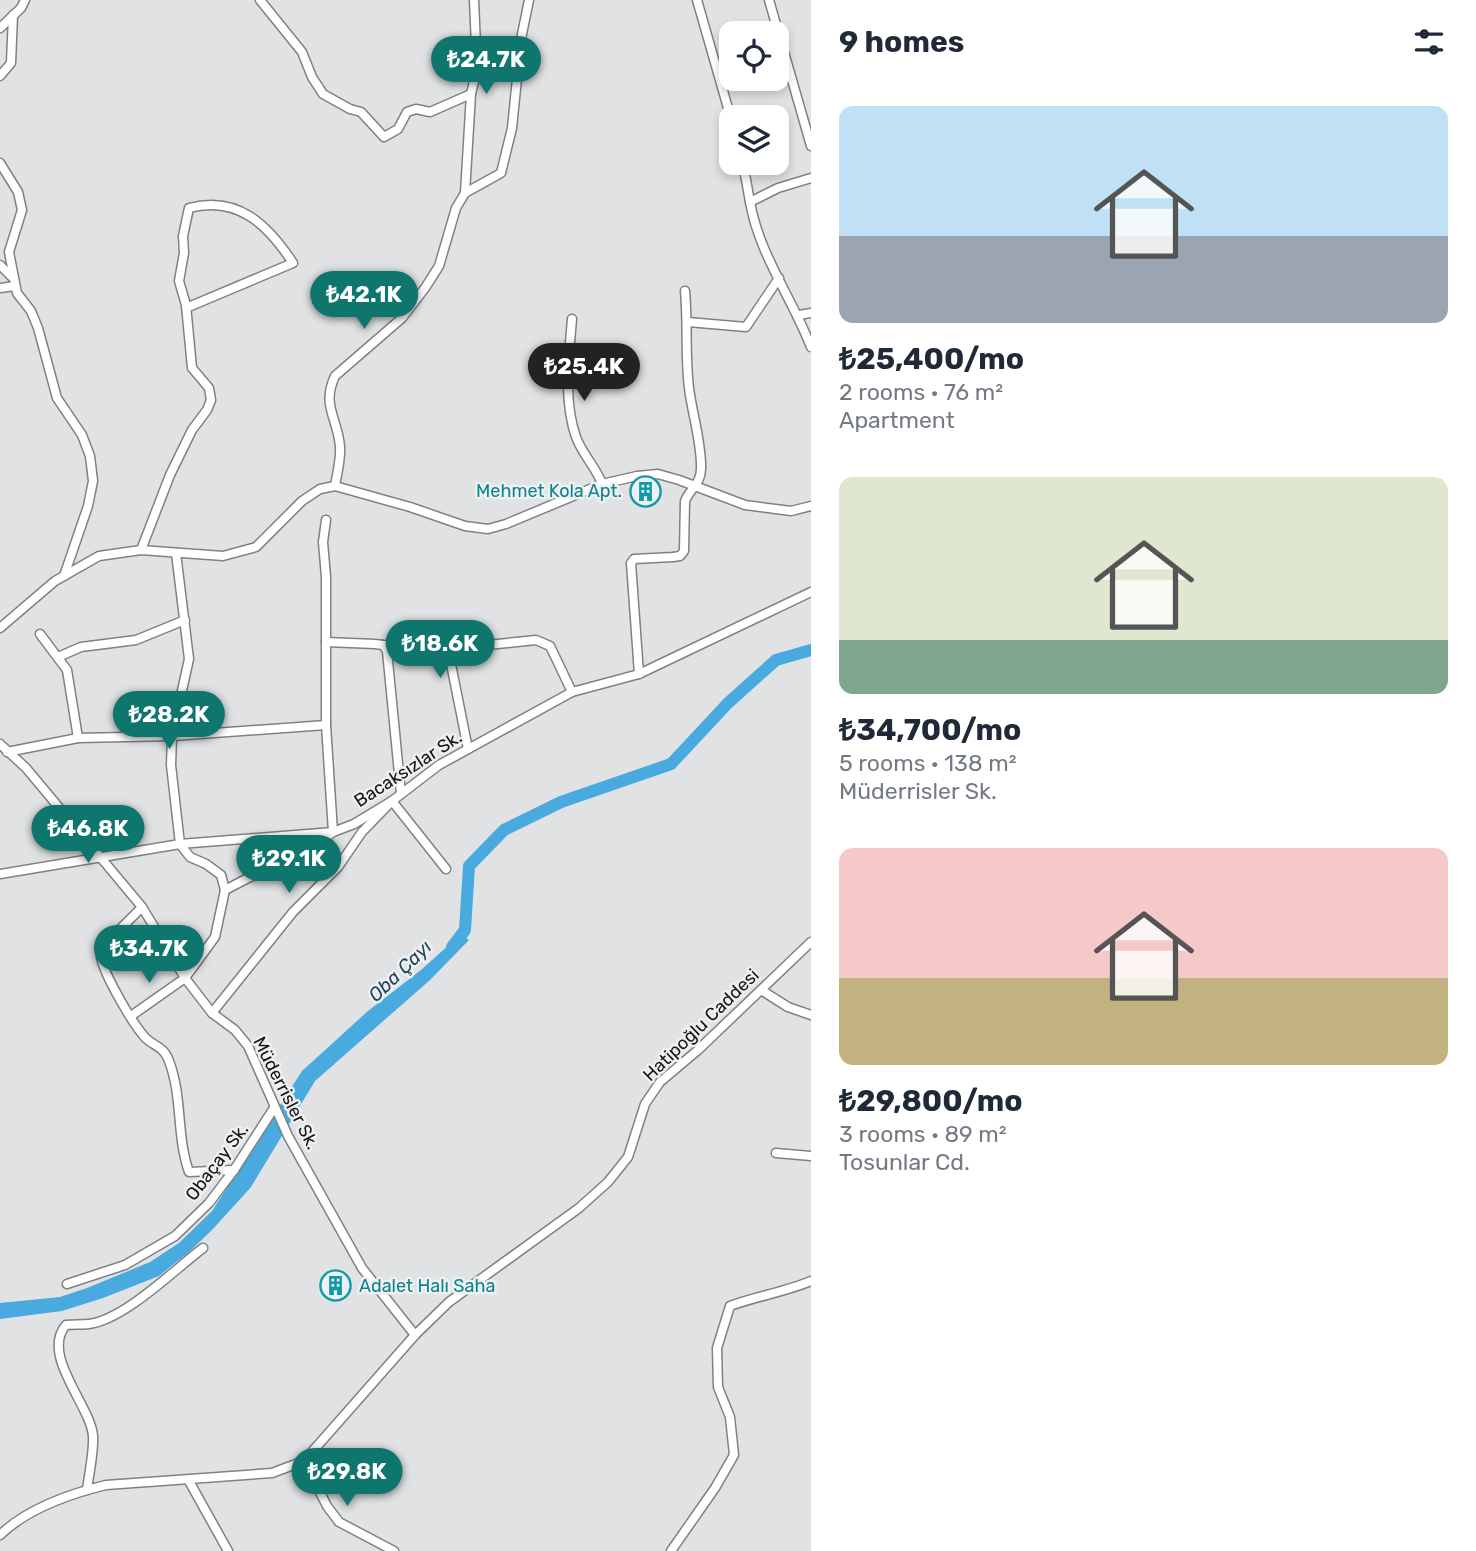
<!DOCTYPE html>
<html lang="en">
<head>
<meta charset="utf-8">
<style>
  body { margin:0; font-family:Rubik,sans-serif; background:#f2f2f3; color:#1f2937; height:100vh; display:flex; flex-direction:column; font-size:26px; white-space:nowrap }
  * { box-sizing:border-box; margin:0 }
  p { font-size:23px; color:#747a83 }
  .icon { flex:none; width:38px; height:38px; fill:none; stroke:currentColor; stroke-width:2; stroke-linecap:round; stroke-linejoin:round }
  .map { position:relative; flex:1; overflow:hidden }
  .drawer { display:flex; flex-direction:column; background:#fff; width:665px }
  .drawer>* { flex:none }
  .controls { position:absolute; left:719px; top:21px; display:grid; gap:14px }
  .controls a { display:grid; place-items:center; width:70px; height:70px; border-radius:14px; background:#fff; box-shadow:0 4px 10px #0003; font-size:35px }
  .price { position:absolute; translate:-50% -60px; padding:0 16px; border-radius:24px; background:#0f766e; color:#fff; font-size:23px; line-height:46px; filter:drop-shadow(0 2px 4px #0008) }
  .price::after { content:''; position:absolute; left:50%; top:42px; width:21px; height:16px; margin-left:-10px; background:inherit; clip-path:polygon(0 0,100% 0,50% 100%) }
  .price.current { background:#222; color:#fff }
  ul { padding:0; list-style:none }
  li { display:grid; align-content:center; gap:14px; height:371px; padding:0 28px }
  li span { display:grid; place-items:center; height:217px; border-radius:14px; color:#555 }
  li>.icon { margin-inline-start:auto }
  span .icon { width:126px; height:126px; fill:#fffc; stroke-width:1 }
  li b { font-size:30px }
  h2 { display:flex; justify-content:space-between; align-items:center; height:84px; padding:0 28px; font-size:30px }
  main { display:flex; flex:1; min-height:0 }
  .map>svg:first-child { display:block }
</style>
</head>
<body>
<main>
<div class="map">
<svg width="811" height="1551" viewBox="0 0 811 1551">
  <rect width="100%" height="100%" fill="#e1e2e4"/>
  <path fill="#49aae0" d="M 461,934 L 469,940 L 430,980 L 315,1081 L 251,1187 L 213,1229 L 189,1252 L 159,1276 L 103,1298 L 62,1311 L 0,1319 L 0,1303 L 60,1297 L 87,1288 L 150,1262 L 179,1243 L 212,1211 L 302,1071 L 368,1011 L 421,970 Z"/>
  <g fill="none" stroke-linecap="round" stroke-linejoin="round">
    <path stroke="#49aae0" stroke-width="12" d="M 452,947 L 465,930 L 469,866 L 504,830 L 561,802 L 671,764 L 728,703 L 776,660 L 811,650"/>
    <defs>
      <g id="minor">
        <path d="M 260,0 L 302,52 L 312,77 L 323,94 L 350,109 L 361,112 L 384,137 L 398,129 L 407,112 L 416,109 L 430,112 L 471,94"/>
        <path d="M 697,0 L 732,122"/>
        <path d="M 769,0 L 811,146"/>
        <path d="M 0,28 L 21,8 L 25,0"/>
        <path d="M 0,76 L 11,63 L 13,15"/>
        <path d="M 0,163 L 18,192 L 22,210 L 9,252 L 17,293 L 31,311 L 38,328 L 57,398 L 82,435 L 90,456 L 93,481 L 88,506 L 64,576"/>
        <path d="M 743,163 L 750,202"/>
        <path d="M 811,178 L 778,188 L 750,202 C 759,254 792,298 811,347"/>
        <path d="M 465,193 L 471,94 L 477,69 L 474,0"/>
        <path d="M 0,265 L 13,278"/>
        <path d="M 0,288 L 15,286"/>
        <path d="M 799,315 L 811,313"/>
        <path d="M 572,319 C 569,357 563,400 576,437 C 582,454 596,467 602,484"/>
        <path d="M 688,322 L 746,327 L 779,278"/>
        <path d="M 335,486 C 337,473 341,460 340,447 C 338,418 321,406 335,376 L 402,318 L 425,288 L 439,266 L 456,208 L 465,193 L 501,173 L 512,128 L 521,39 L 529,0"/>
        <path d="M 141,550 L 170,475 L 192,430 L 207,410 L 211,400 L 209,388 L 192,368 L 186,305 L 179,281 L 184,253 L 183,236 L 189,208 C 238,195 268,225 293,263 L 186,308"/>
        <path d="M 176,553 L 189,659 L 172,736 L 171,765 L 180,844 L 190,857 L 206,864 L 221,875 L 225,890 L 215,937 L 185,978 L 212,1013 L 235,1030 L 248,1046 L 288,1136 L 362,1268 L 415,1335"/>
        <path d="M 0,628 L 55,581 L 99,556 L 141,550 L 223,556 L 256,547 L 302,501 L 320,489 L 335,486 L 410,507 L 465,526 L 488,529 L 506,524 L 602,484 L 637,476 L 658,474 L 679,480 L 745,505 L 791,511 L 811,506"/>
        <path d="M 40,634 L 67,670 L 78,738"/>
        <path d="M 326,642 L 375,644 L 383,645 L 387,651 L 401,794"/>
        <path d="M 383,645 L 448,649 L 468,749"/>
        <path d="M 448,649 L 536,640 L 550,646 L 572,692"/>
        <path d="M 58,657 L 81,647 L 136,640 L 185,620"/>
        <path d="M 639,674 L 631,563 L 634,559 L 673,557 L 680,556 L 684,551 L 685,501 C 690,489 701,483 701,469 C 702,444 692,413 689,388 C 685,356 688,323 685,291"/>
        <path d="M 0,744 L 26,768 L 142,907 L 185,978 L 131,1016"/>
        <path d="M 7,752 L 78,738 L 172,736 L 326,725"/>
        <path d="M 0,874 L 180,844 L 333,832 L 326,725 L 326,577 L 323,542 L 326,520"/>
        <path d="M 225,890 L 250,877 L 295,862 L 333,832 L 354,824 L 392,801 L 439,765 L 572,692 L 639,674 L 811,592"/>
        <path d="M 142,907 C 137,913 102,946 101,949 C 95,962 133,1023 143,1035 C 152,1047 163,1044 169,1061 C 183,1098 176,1135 189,1172 L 234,1170"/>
        <path d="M 761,990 L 788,1007 L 811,1015"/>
        <path d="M 212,1013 L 293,912 L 338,867 L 362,832 L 392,801 L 446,869"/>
        <path d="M 776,1153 L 811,1156"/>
        <path d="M 67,1284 L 125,1265 L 175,1236 L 209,1203 L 234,1170 L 274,1108"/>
        <path d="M 304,1461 L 327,1506 L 339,1522 L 394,1551"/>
        <path d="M 189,1481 L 228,1551"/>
        <path d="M 87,1490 C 89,1473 94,1453 93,1436 C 91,1406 40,1355 66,1325 C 74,1324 81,1325 89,1324 C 125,1319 174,1270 203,1248"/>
        <path d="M 0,1535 C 28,1508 69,1494 106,1485 L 272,1473 L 304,1461 L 415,1335 L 449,1302 L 579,1208 L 608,1182 L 628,1157 L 645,1104 L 660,1082 L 698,1050 L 811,942"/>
        <path d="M 671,1551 L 715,1488 L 734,1455 L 730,1417 L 718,1387 L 717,1348 L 730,1306 C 757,1296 785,1292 811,1281"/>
      </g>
    </defs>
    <use href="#minor" stroke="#808183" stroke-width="11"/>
    <use href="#minor" stroke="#fff" stroke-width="8"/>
  </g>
  <defs>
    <symbol id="building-ring" viewBox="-11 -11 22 22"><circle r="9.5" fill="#eef0f1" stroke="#0f9aa8" stroke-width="1.5"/><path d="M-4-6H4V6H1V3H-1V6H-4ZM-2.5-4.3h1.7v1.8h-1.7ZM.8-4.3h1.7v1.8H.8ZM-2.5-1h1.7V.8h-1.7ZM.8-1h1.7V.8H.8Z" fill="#0f9aa8"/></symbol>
  </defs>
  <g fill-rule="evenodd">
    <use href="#building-ring" x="628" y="474" width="35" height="35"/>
    <use href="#building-ring" x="318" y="1268" width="35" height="35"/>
  </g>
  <g text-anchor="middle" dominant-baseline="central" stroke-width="5" stroke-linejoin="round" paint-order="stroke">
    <g font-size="18" fill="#0d838f" stroke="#eef0f1" text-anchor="end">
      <text x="622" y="491">Mehmet Kola Apt.</text>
      <text x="359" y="1286" text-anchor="start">Adalet Halı Saha</text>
    </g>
    <g font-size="18" fill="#151616" stroke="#eef0f1">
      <text transform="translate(408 769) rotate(-33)">Bacaksızlar Sk.</text>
      <text transform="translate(701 1025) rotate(-44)">Hatipoğlu Caddesi</text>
      <text transform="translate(286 1093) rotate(63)">Müderrisler Sk.</text>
      <text transform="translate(217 1162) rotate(-53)">Obaçay Sk.</text>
    </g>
    <g font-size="19" font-style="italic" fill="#1d455c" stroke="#eef0f1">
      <text transform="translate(400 971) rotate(-44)">Oba Çayı</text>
    </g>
  </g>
</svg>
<div class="controls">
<a><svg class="icon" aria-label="locate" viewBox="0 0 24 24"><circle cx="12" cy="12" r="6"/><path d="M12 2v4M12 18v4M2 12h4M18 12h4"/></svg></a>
<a><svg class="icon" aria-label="layers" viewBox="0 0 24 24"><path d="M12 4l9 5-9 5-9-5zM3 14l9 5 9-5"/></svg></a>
</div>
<b class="price" style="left:486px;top:96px">₺24.7K</b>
<b class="price" style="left:364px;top:331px">₺42.1K</b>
<b class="price current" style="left:584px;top:403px">₺25.4K</b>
<b class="price" style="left:440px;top:680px">₺18.6K</b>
<b class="price" style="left:169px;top:751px">₺28.2K</b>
<b class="price" style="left:88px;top:865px">₺46.8K</b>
<b class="price" style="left:289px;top:895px">₺29.1K</b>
<b class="price" style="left:149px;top:985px">₺34.7K</b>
<b class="price" style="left:347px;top:1508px">₺29.8K</b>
</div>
<section class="drawer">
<h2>9 homes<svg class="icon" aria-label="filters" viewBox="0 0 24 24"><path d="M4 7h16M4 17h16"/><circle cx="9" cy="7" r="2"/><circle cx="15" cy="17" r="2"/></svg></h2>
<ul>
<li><span style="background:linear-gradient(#bfe0f5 60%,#9aa5b1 0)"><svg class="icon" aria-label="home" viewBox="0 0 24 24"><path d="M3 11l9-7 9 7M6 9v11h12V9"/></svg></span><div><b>₺25,400/mo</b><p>2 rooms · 76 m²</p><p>Apartment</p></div></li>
<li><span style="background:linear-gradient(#dfe7d0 75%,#7fa58c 0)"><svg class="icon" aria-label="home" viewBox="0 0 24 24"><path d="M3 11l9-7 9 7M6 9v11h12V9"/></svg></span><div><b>₺34,700/mo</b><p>5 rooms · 138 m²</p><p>Müderrisler Sk.</p></div></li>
<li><span style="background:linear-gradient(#f6c9c9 60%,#c2b280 0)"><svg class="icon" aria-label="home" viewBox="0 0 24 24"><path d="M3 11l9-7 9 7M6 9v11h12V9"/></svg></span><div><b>₺29,800/mo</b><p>3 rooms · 89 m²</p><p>Tosunlar Cd.</p></div></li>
</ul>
</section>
</main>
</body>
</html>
